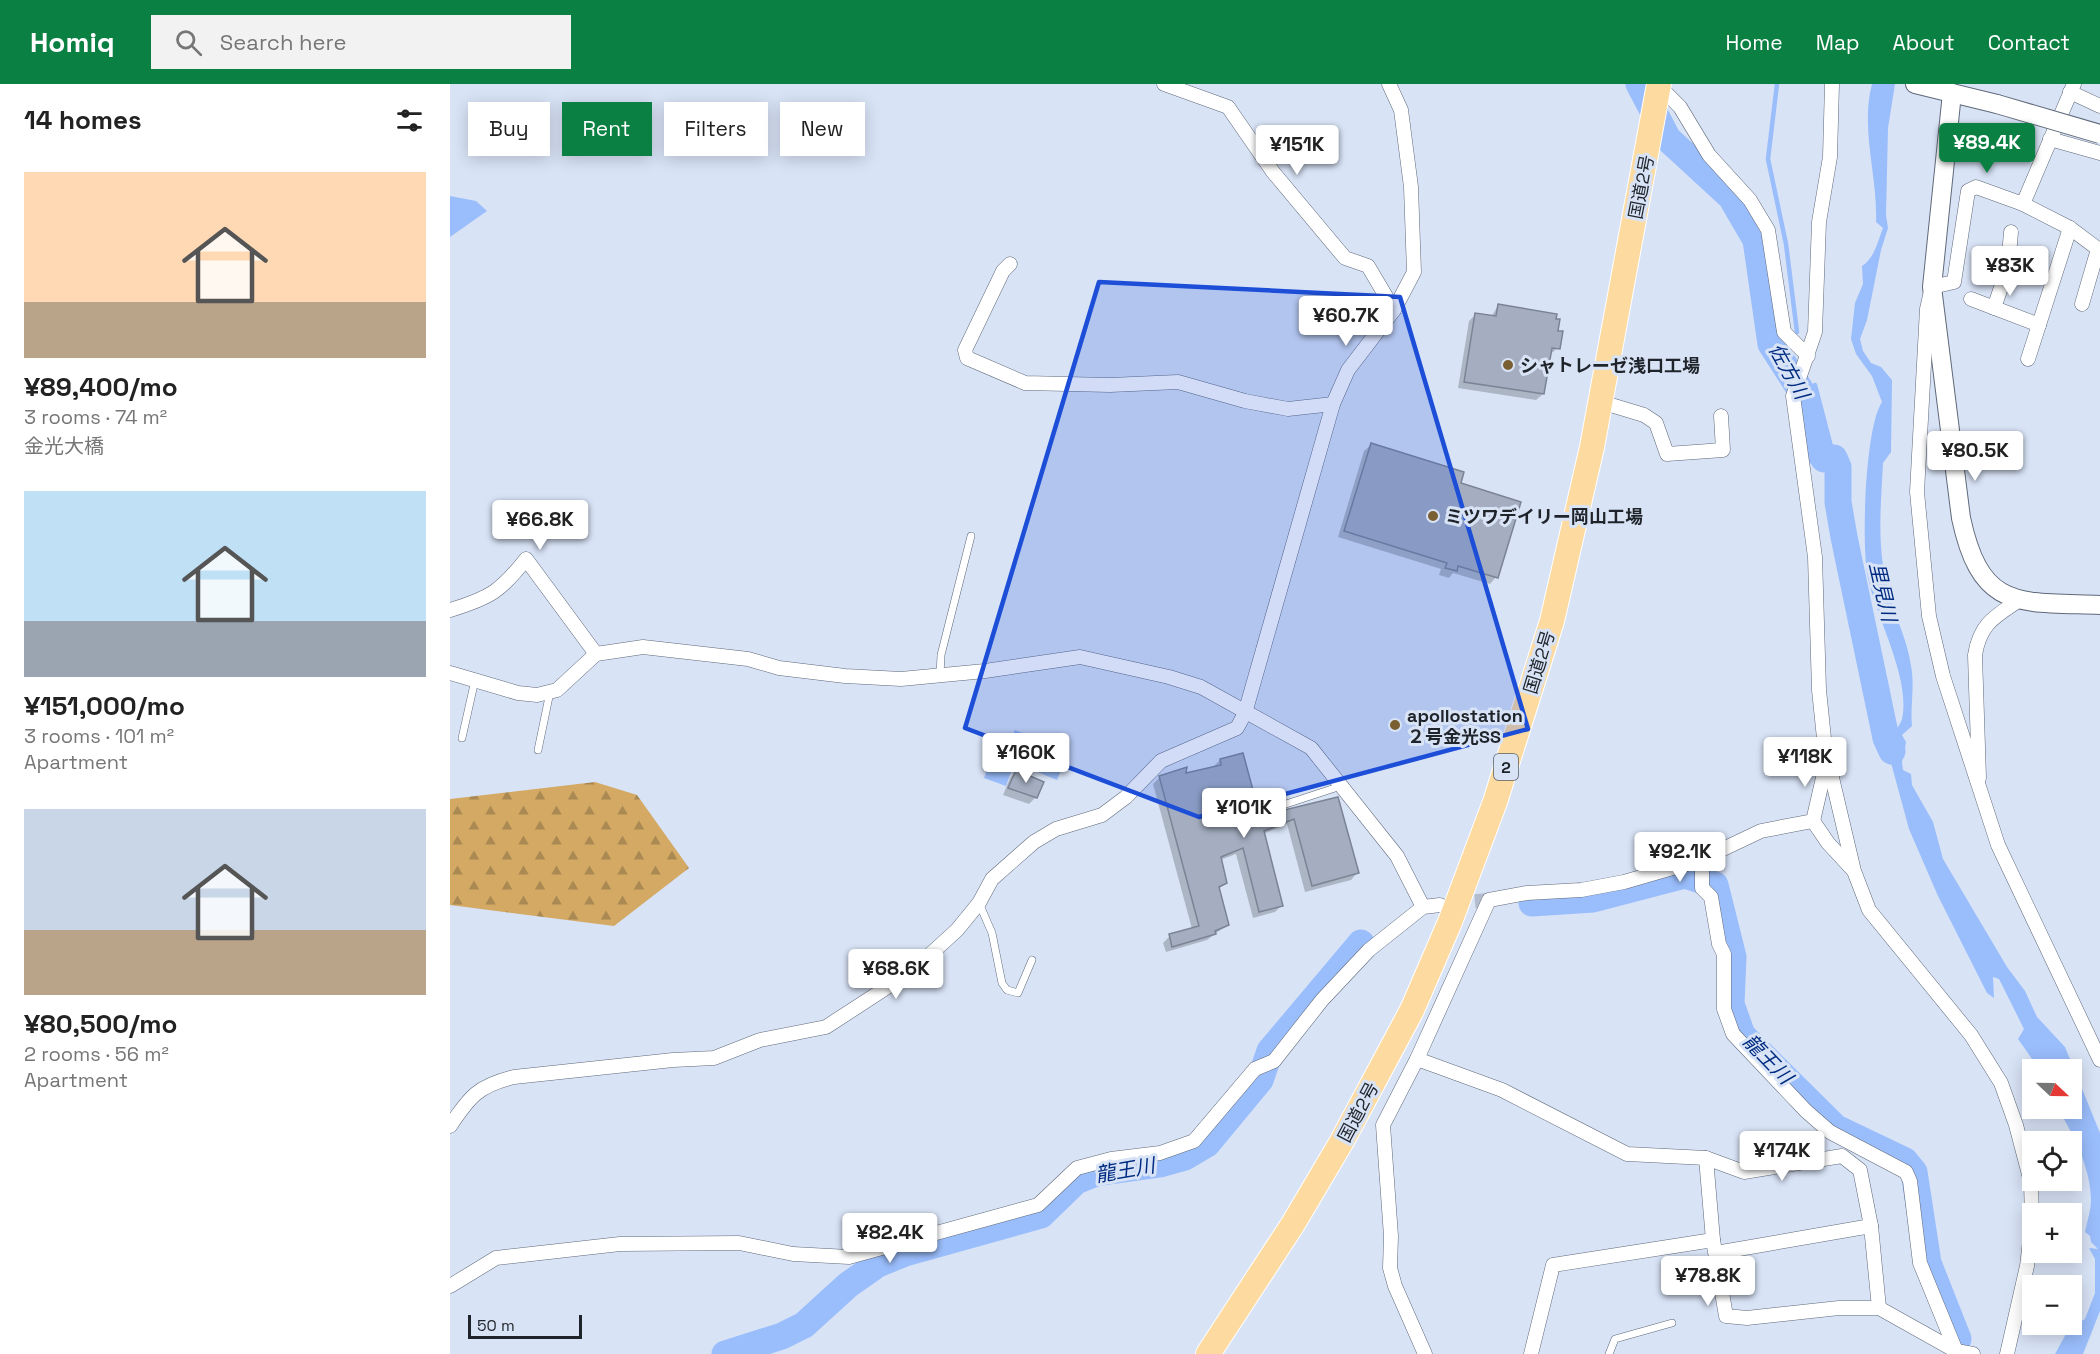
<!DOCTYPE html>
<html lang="en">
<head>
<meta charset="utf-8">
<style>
  body { margin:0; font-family:"Space Grotesk","Noto Sans JP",sans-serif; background:#f2f2f2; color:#222; height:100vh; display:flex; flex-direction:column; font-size:22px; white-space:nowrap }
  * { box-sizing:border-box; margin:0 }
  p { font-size:20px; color:#767676 }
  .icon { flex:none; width:33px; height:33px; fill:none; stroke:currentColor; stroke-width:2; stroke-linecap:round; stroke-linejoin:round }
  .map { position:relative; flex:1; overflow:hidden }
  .sheet { display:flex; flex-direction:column; background:#fff; width:450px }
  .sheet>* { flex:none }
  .hud { position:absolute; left:18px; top:18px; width:570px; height:54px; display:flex; gap:12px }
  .needle { width:39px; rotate:112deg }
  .controls { position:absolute; left:1572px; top:975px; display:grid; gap:12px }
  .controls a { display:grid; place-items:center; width:60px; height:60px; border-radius:0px; background:#fff; box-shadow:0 3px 15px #0003; font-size:30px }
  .scale { position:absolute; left:18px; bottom:15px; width:114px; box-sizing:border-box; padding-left:6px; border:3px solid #1f232a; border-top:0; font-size:16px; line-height:21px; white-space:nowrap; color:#1f232a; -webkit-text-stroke:4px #d8e3f6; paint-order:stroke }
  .price { position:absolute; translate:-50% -51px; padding:0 14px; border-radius:6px; background:#fff; color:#222; font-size:20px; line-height:39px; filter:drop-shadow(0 2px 3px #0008) }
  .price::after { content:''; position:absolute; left:50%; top:36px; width:18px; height:14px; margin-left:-9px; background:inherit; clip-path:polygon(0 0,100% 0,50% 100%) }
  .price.on { background:#0b8043; color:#fff }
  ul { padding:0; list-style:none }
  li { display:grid; align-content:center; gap:12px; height:318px; padding:0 24px }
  li span { display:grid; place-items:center; height:186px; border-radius:0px; color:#555 }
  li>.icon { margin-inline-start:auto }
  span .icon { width:108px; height:108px; fill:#fffc; stroke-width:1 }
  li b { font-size:26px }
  h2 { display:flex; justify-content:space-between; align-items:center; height:72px; padding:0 24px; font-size:26px }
  .tag { padding:0 21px; border-radius:0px; background:#fff; box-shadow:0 3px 15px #0003; font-size:21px; line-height:54px }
  .tag.on { background:#0b8043; color:#fff }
  header { display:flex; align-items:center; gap:36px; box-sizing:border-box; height:84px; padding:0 30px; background:#0b8043; color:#fff }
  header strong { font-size:28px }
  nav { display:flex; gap:33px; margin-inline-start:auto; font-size:21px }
  .search { width:420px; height:54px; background:#f2f2f2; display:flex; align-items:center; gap:15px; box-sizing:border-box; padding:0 21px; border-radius:0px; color:#767676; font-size:22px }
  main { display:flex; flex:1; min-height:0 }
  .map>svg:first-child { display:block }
</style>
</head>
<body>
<header>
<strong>Homiq</strong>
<div class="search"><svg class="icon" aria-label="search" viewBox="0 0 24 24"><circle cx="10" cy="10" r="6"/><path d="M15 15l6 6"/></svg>Search here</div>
<nav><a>Home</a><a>Map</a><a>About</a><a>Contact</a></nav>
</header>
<main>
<section class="sheet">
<h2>14 homes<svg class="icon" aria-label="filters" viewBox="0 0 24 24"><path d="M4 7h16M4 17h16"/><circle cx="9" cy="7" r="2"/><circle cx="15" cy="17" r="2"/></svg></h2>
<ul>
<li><span style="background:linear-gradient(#ffd9b3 70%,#b9a48a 0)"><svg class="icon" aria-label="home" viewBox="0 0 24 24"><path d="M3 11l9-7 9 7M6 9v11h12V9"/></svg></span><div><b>¥89,400/mo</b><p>3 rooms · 74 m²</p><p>金光大橋</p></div></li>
<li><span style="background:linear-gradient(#bfe0f5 70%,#9aa5b1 0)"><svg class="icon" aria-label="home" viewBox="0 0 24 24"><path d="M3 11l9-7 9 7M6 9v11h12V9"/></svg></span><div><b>¥151,000/mo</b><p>3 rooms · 101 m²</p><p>Apartment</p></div></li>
<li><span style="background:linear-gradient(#c9d6e8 65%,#b9a48a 0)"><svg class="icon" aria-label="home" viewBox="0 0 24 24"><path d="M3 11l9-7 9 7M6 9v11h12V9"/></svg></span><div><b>¥80,500/mo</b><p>2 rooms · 56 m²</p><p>Apartment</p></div></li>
</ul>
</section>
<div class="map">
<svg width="1650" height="1270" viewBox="0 0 1650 1270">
  <defs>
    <pattern id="forest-firs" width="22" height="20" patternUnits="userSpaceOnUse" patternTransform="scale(1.5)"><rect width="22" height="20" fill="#d3a964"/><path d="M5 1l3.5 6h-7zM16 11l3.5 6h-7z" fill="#ab8953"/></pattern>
  </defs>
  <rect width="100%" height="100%" fill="#d8e3f6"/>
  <path fill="url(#forest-firs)" d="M 145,698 L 187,711 L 239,784 L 164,842 L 0,821 L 0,715 Z"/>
  <g fill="#9abdfb">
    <path d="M 1422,0 L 1445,0 L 1438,44 L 1436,131 L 1438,144 L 1431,166 L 1417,236 L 1410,255 L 1413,267 L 1421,279 L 1431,283 L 1442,296 L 1441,368 L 1433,379 C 1431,419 1427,458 1436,498 C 1442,528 1457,552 1461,582 C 1465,602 1460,622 1462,642 L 1452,651 L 1456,658 L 1452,678 L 1453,686 L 1461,690 L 1462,701 L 1483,738 L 1493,775 L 1557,883 L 1575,907 L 1587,933 L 1615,963 L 1650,1049 L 1650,1227 L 1633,1270 L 1605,1270 L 1623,1237 L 1630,1238 L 1635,1235 L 1645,1209 L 1645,1175 L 1639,1164 L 1648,1165 L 1641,1158 L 1640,1152 L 1635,1148 C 1637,1138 1641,1126 1641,1116 C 1641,1085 1623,1049 1608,1025 L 1622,1024 L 1622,986 L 1589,985 L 1568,955 L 1574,945 L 1549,895 L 1543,893 L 1544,914 L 1537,909 L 1488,812 L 1459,745 L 1434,653 L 1439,653 C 1444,648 1450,642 1452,635 C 1461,595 1426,533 1418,494 C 1411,462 1415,343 1432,318 L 1422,292 L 1406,270 L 1401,255 L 1405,219 L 1413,200 L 1412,182 C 1424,175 1428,157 1433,144 L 1426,138 C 1428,93 1410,45 1422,0 Z"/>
    <path d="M 0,112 L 26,117 L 37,127 L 0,153 Z"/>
    <path d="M 565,646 L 619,667 L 607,696 L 553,674 Z"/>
    <path d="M 540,677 L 562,685 L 556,702 L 534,694 Z"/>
  </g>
  <g fill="#0003">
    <path d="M 1048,222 L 1108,264 L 1099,271 L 1093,310 L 1086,316 L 1008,304 L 1019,237 L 1026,230 L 1041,233 Z"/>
    <path d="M 921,361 L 1009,400 L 1046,493 L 1040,500 L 1003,489 L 999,494 L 989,491 L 991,485 L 888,453 L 914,367 Z"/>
    <path d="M 770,676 L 809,734 L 887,714 L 907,789 L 901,796 L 855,808 L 837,740 L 813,750 L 832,821 L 825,828 L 803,834 L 786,770 L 770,776 L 775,798 L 768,806 L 777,841 L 757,856 L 716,868 L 713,859 L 720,852 L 742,845 L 703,700 L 712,691 L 734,691 L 763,683 Z"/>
    <path d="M 567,687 L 586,713 L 579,720 L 553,711 L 560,694 Z"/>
  </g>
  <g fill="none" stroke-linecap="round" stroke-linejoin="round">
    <g stroke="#9abdfb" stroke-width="4.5">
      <path d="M 1327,0 L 1318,75 L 1336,160 L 1347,248"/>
      <path d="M 1365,301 L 1384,374"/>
    </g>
    <g stroke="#9abdfb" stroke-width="27">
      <path d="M 1189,0 L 1218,55 L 1281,113 L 1306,156 L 1321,260 L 1357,316 L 1368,367 L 1374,375 L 1384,374 L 1388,383 L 1388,418 L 1394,453 L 1436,654 L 1442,667"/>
      <path d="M 1082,819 L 1143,815 L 1235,791 L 1265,801 L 1283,873 L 1281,920 L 1292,951 L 1386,1044 L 1455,1077 L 1464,1088 L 1478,1179 L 1508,1255"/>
      <path d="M 275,1270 L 332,1252 L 354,1241 L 398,1201 L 428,1180 L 455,1169 L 591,1131 L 626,1097 L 646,1089 L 710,1080 L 735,1073 L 757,1060 L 810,996 L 820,967 L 911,859"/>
    </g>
  </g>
  <g fill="#a4aec0" stroke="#7b8495" stroke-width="1.5">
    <path d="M 1048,220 L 1107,230 L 1106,235 L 1110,235 L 1108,247 L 1113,247 L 1110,265 L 1102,264 L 1094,310 L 1014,298 L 1025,229 L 1046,232 Z"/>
    <path d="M 921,359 L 1014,388 L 1011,399 L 1071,418 L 1048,494 L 1008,482 L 1007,487 L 995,484 L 997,479 L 894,447 Z"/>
    <path d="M 793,669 L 810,732 L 888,713 L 909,789 L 862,802 L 844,735 L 814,747 L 833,822 L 809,828 L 793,764 L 771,773 L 777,799 L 769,803 L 779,841 L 765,847 L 766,850 L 722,863 L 719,850 L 749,842 L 709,692 L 737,683 L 736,689 L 771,681 L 770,675 Z"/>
    <path d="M 566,686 L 594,698 L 587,714 L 558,704 Z"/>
  </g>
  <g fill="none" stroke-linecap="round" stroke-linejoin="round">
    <path stroke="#b3bdcd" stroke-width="14" stroke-dasharray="14 7" stroke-linecap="butt" d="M 1004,819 L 1039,816"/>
    <defs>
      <g id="service">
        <path d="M 490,591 L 491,571 L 521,452"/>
        <path d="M 12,654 L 25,596"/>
        <path d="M 88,666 L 100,608"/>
        <path d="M 833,721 L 891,702"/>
        <path d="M 529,819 L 542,849 L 552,899 L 557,906 L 568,909 L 582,876"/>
        <path d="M 1159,1270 L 1165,1255 L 1222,1239"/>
      </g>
      <g id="minor">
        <path d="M 714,0 L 778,23 L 823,88 L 895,174 L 918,182 L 944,226"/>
        <path d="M 1382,0 L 1380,73 L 1369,138 L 1365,248 L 1343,312 L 1365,473 L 1369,606 L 1375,664 L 1404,787 L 1419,826 L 1521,951 L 1551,999 L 1566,1041 L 1581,1098 L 1582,1134"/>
        <path d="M 1624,0 L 1573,120 L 1526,103 L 1518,107 L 1504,198 L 1482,203 L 1477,225 L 1467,408 L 1479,532 L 1493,592 L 1548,761 L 1650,976"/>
        <path d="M 1209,2 L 1230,23 L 1259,71 L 1300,116 L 1318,146 L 1334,248 L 1358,272"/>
        <path d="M 1620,8 L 1650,22"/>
        <path d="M 1600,55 L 1650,69"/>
        <path d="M 1573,120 L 1620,144 L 1648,165 L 1632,220"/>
        <path d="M 560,180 L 553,187 L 515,266 L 517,274 L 575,299 L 660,301 L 728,298 L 795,317 L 838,325 L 883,320"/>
        <path d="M 1521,215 L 1589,241"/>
        <path d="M 1544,224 L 1558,183 L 1561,148"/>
        <path d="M 1578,275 L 1620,144"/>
        <path d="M 1151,318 L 1194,331 L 1206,339 L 1217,370 L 1273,366 L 1271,332"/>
        <path d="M 0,526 C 40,514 51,507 76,475 L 146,570"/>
        <path d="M 0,589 L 68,609 L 87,611 L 107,606 L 146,570 L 193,563 L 298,575 L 329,584 L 395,592 L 451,595 L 535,587 L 630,573 L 719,593 L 751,603 L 861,664 L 947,772 L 973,823"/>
        <path d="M 1529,694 L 1525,571 C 1530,540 1544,533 1568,517"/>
        <path d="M 1363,737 L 1375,685"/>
        <path d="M 1252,775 L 1252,804 L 1261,813 L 1269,860 L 1274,870 L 1274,925 L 1283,950 L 1356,1027 L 1380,1048 L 1456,1088 L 1460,1097 L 1470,1179 L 1506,1267"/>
        <path d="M 967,975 L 1052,1006 L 1177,1070 L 1256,1074"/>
        <path d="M 0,1042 C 20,1012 28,1002 64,993 L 223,976 L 264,974 L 310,956 L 376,943 L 462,887 L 507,846 L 529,819 L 542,795 L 584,758 L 606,745 L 652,731 L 676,713 L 711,677 L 787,644 L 795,629 L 883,320 L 898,286 L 944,226 L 964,188 L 961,103 L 951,26 L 939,0"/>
        <path d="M 1263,1156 L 1256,1074 L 1294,1088 L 1392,1072 L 1410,1086 L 1421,1142"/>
        <path d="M 1266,1169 L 1421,1142 L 1429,1224"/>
        <path d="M 0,1202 L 46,1174 L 170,1160 L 289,1159 L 343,1170 L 399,1173 L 588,1121 L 627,1084 L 661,1075 L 710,1069 L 744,1057 L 805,985 L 824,977 L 872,916 L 919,866 L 973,823 L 990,821"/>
        <path d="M 975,1270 L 945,1202 L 940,1184 L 941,1152 L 933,1041 L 967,975 L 1039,816 L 1077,809 L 1131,806 L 1174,798 L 1250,776 L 1311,747 L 1363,737 L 1378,759 L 1403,786"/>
        <path d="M 1081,1270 L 1103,1181 L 1263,1156 L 1276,1232 L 1297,1234 L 1389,1224 L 1429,1224 L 1506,1267 L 1523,1270"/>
        <path d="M 1557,1270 L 1577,1182 L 1582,1139"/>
      </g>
      <g id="tertiary">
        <path d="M 1465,0 L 1547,20"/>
        <path d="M 1502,9 L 1482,203 L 1511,434 C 1531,527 1568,518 1650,521"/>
      </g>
      <path id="trunk" d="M 758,1270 L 843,1140 L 892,1057 L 962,926 L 1000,838 L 1045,718 L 1102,537 L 1142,363 L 1209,0"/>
    </defs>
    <use href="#service" stroke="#5f6979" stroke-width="8"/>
    <use href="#minor" stroke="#5f6979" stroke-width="15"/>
    <use href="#tertiary" stroke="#5f6979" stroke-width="20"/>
    <use href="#trunk" stroke="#fff" stroke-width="26"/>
    <use href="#service" stroke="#fff" stroke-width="7"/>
    <use href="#minor" stroke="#fff" stroke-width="14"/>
    <use href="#tertiary" stroke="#fff" stroke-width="18"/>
    <use href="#trunk" stroke="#fcdaa0" stroke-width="24"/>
    <defs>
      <path id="tertiary-bridge" d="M 1547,20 L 1650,50"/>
    </defs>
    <use href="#tertiary-bridge" stroke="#5f6979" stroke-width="20" stroke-linecap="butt"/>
    <use href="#tertiary-bridge" stroke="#fff" stroke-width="18"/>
  </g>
  <path fill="#1d4ed8" fill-opacity="0.2" stroke="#1d4ed8" stroke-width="4.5" stroke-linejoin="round" d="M 649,198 L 950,213 L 1078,645 L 749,733 L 515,644 Z"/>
  <g fill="#7a5f32" stroke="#d8e3f6" stroke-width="2">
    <circle cx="1058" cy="281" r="6"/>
    <circle cx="983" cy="432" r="6"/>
    <circle cx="945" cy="641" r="6"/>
  </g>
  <g text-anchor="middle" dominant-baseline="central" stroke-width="6" stroke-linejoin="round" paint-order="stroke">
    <rect fill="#d8e3f6" stroke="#565d67" stroke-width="1.5" x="1044" y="670" width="24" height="26" rx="4.5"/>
    <g font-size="16" font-weight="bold" fill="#1f232a">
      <text x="1056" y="683">2</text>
    </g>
    <g font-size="18" fill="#1f232a" stroke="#d8e3f6">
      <text transform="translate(1191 103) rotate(-79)">国道2号</text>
      <text transform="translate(1089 578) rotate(-73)">国道2号</text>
      <text transform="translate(908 1028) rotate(-62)">国道2号</text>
    </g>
    <g font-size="18" font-weight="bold" fill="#1f232a" stroke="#d8e3f6" text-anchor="start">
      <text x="1070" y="281">シャトレーゼ浅口工場</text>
      <text x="995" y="432">ミツワデイリー岡山工場</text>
      <text x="957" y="631">apollostation<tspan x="957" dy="21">２号金光SS</tspan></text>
    </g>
    <g font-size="20" font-style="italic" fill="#012c82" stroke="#d8e3f6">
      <text transform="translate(1339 287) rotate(61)">佐方川</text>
      <text transform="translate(1433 508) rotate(77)">里見川</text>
      <text transform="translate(1318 975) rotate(46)">龍王川</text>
      <text transform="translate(675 1086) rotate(-10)">龍王川</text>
    </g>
  </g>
</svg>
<div class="controls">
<a><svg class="needle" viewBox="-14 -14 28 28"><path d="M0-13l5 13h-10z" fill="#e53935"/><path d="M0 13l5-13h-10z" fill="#767676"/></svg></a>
<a><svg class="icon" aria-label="locate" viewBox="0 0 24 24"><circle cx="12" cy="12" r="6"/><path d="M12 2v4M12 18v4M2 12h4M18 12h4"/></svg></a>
<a>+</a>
<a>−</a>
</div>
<div class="scale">50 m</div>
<b class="price on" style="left:1537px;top:90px">¥89.4K</b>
<b class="price" style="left:847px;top:92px">¥151K</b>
<b class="price" style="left:1560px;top:213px">¥83K</b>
<b class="price" style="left:896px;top:263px">¥60.7K</b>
<b class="price" style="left:1525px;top:398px">¥80.5K</b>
<b class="price" style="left:90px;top:467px">¥66.8K</b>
<b class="price" style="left:576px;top:700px">¥160K</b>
<b class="price" style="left:1355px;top:704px">¥118K</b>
<b class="price" style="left:794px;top:755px">¥101K</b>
<b class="price" style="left:1230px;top:799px">¥92.1K</b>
<b class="price" style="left:446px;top:916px">¥68.6K</b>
<b class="price" style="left:1332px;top:1098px">¥174K</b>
<b class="price" style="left:440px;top:1180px">¥82.4K</b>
<b class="price" style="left:1258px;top:1223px">¥78.8K</b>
<div class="hud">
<a class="tag">Buy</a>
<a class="tag on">Rent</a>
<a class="tag">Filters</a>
<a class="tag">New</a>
</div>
</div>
</main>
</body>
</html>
